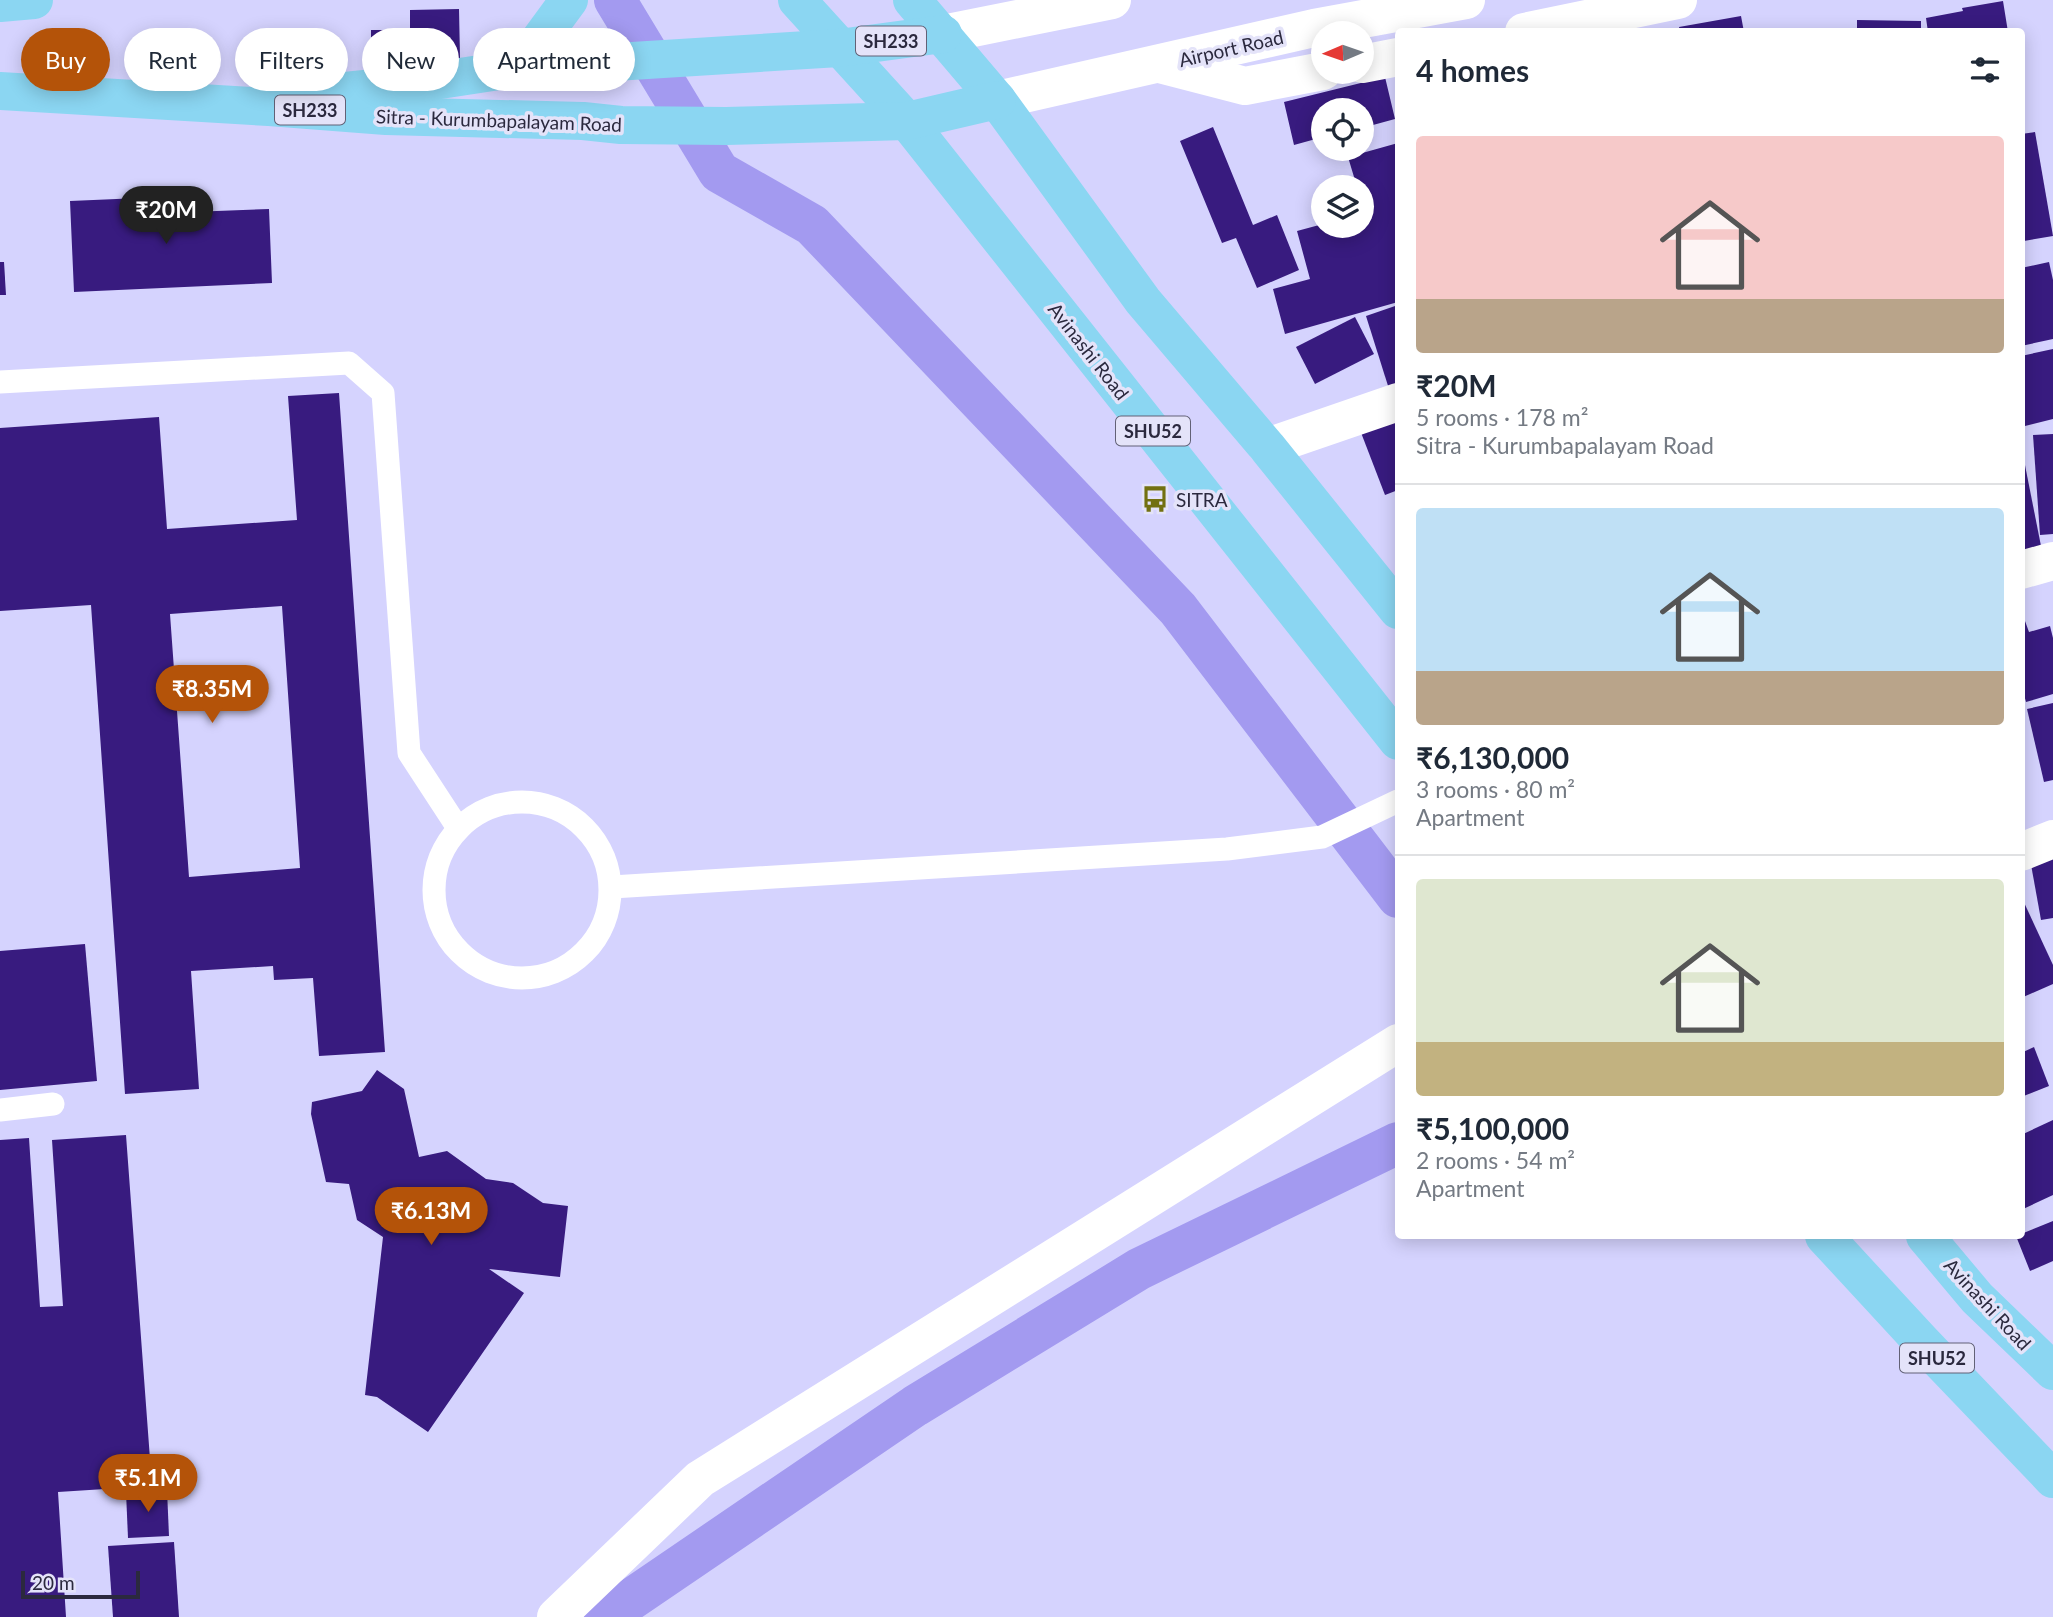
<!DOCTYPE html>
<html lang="en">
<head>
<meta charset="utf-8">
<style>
  body { margin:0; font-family:Lato,sans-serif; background:#f6f6f7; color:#1f2937; height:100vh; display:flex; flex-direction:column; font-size:26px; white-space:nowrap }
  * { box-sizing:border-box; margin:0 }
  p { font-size:23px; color:#747a83 }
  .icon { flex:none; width:38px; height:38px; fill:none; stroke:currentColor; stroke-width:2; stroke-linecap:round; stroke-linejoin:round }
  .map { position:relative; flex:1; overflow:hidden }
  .details { position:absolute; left:1395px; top:28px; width:630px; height:1211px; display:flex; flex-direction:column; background:#fff; border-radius:7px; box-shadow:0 4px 18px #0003 }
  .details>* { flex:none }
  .hud { position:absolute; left:21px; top:28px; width:665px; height:63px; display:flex; gap:14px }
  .needle { width:46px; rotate:268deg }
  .tools { position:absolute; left:1311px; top:21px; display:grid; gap:14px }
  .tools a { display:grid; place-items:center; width:63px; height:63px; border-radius:50%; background:#fff; box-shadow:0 4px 18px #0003; font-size:35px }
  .scale { position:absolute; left:21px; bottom:18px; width:119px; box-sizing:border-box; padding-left:7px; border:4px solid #2b293e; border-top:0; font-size:19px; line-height:24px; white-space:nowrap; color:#2b293e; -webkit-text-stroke:5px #e4e3f9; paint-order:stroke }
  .price { position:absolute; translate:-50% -60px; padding:0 16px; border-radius:24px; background:#b45309; color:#fff; font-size:23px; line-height:46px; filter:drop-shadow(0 2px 4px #0008) }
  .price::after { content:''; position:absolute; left:50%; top:42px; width:21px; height:16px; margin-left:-10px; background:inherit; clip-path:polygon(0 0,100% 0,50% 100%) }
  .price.on { background:#222; color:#fff }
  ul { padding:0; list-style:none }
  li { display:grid; align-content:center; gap:14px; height:371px; padding:0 21px }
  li+li { border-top:2px solid #e0e1e3 }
  li span { display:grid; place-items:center; height:217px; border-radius:7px; color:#555 }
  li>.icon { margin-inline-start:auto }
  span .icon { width:126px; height:126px; fill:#fffc; stroke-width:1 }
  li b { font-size:30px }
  h2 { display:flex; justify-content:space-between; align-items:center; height:84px; padding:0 21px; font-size:30px }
  .chip { padding:0 24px; border-radius:32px; background:#fff; box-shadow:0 4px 18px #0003; font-size:24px; line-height:63px }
  .chip.on { background:#b45309; color:#fff }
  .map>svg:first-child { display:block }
</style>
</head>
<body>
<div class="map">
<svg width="2053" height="1617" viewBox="0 0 2053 1617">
  <rect width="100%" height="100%" fill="#d5d3fe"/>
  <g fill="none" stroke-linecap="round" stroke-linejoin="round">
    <g stroke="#a39af0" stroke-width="42">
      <path d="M 615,0 L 719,172 L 812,225 L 1178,609 L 1398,897"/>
      <path d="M 605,1617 L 915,1406 L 1139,1269 L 1398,1143"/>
    </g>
  </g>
  <g fill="#381b7f" fill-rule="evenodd">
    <path d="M 2003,1 L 2008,32 L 1928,32 L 1926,18 L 1963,11 L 1962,8 Z"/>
    <path d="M 459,9 L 460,58 L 371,59 L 371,30 L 410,30 L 410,10 Z"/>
    <path d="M 1741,16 L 1744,32 L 1680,32 L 1679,27 Z"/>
    <path d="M 1857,20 L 1921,21 L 1921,32 L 1857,32 Z"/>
    <path d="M 1385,77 L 1395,119 L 1362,128 L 1362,110 L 1323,110 L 1323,137 L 1294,145 L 1284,102 Z"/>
    <path d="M 1213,127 L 1253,225 L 1277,215 L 1299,270 L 1257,288 L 1236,238 L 1222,243 L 1180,141 Z"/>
    <path d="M 2035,132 L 2053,236 L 2024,241 L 2021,226 L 2021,134 Z"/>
    <path d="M 1398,143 L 1398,302 L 1285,334 L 1273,289 L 1310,279 L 1297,231 L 1323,224 L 1362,226 L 1362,213 L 1364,213 L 1362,187 L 1357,187 L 1348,157 Z"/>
    <path d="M 163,197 L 164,213 L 269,209 L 272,283 L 74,292 L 70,201 Z"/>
    <path d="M 0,262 L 4,262 L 6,295 L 0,295 Z"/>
    <path d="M 2049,262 L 2053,280 L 2053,339 L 2021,346 L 2021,268 Z"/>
    <path d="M 1398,305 L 1398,386 L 1389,389 L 1366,316 Z"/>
    <path d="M 1355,317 L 1374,354 L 1315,384 L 1296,347 Z"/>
    <path d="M 2053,349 L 2053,419 L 2021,427 L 2021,356 Z"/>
    <path d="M 339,393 L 385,1052 L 319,1056 L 313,978 L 274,980 L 273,966 L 191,971 L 199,1089 L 125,1094 L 91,605 L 0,611 L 0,428 L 159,417 L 167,529 L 297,520 L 288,396 ZM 282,606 L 300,868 L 189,877 L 170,614 Z"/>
    <path d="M 1398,415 L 1398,490 L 1385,495 L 1360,430 Z"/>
    <path d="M 2053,434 L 2053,534 L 2040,535 L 2033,435 Z"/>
    <path d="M 2021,445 L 2042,551 L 2021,555 Z"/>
    <path d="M 2021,610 L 2029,632 L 2050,626 L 2053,638 L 2053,694 L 2026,702 L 2021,684 Z"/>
    <path d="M 2053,703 L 2053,780 L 2044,782 L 2027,709 Z"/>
    <path d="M 2053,854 L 2053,918 L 2041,920 L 2030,859 Z"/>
    <path d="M 2021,896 L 2053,965 L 2053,984 L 2021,998 Z"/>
    <path d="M 85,944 L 97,1081 L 0,1090 L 0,951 Z"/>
    <path d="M 2034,1047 L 2049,1086 L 2021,1097 L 2021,1053 Z"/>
    <path d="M 377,1070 L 404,1089 L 419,1157 L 447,1151 L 486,1179 L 513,1183 L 543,1203 L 568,1206 L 560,1277 L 489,1269 L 524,1293 L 428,1432 L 377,1397 L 365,1395 L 383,1237 L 357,1220 L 349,1184 L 326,1182 L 311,1114 L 312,1102 L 362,1091 Z"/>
    <path d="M 2053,1120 L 2053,1195 L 2021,1210 L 2021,1135 Z"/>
    <path d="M 126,1135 L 152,1486 L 58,1492 L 66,1617 L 0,1617 L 0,1140 L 29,1138 L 40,1307 L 63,1306 L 52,1140 Z"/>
    <path d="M 2053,1221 L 2053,1261 L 2030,1271 L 2016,1236 Z"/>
    <path d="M 167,1490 L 169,1536 L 128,1538 L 126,1492 Z"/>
    <path d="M 174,1542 L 179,1617 L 113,1617 L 108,1546 Z"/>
  </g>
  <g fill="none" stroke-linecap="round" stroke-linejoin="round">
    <g stroke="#fff" stroke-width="23">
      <path d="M 0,382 L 349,363 L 383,393 L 409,753 L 458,828"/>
      <circle cx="522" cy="890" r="88"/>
      <path d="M 612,887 L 1227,849 L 1322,837 L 1398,801"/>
      <path d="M 0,1110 L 53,1104"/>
    </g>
    <g stroke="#fff" stroke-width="38">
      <path d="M 1524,32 L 1678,0"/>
      <path d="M 1160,64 L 1245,86 L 1323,71"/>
      <path d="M 1362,64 L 1398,57"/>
      <path d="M 1267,447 L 1398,402"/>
      <path d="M 2021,570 L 2053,561"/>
      <path d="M 2021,852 L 2053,839"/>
    </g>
    <g stroke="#fff" stroke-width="38">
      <path d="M 943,34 L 1112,0"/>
      <path d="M 997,100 L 1314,28 L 1466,0"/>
      <path d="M 556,1617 L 700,1479 L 1398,1043"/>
    </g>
    <g stroke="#8bd6f2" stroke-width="38">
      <path d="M 797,0 L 907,121 L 1398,741"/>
      <path d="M 912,0 L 997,100 L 1143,301 L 1267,447 L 1398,610"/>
      <path d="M 0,3 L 34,0"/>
      <path d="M 519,68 L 569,0"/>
      <path d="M 0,91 L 269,107 L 386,116 L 583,121 L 621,125 L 726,126 L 907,121 L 997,100"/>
      <path d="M 323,92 L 335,92 L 414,84 L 519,68 L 839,48 L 943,34"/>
      <path d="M 1824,1236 L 1921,1341 L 2053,1479"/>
      <path d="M 1925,1236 L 1977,1298 L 2053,1371"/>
    </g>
  </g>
  <defs>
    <symbol id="bus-bare" viewBox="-9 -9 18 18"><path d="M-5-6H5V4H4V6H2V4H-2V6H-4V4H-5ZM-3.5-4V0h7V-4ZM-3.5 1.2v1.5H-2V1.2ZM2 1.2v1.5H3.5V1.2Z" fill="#727011" stroke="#e4e3f9" stroke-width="2.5" paint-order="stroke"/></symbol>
  </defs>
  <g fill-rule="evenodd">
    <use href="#bus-bare" x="1136" y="480" width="38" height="38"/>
  </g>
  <g text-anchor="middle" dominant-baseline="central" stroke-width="7" stroke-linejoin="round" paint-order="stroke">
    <g fill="#e4e3f9" stroke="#626176" stroke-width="2">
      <rect x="856" y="26.5" width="70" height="29" rx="5"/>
      <rect x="275" y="95.5" width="70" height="29" rx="5"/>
      <rect x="1116" y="416.5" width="74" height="29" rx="5"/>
      <rect x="1900" y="1343.5" width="74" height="29" rx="5"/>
    </g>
    <g font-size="18" font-weight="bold" fill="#2b293e">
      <text x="891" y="41">SH233</text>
      <text x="310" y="110">SH233</text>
      <text x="1153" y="431">SHU52</text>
      <text x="1937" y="1358">SHU52</text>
    </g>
    <g font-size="19" fill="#2b293e" stroke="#e4e3f9">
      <text transform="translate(1231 48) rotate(-13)">Airport Road</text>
      <text transform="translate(499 120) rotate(2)">Sitra - Kurumbapalayam Road</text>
      <text transform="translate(1089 351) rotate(52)">Avinashi Road</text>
      <text transform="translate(1988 1304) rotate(47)">Avinashi Road</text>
    </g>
    <g font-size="19" fill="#2b293e" stroke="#e4e3f9" text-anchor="start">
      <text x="1176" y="499">SITRA</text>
    </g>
  </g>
</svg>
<div class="tools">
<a><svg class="needle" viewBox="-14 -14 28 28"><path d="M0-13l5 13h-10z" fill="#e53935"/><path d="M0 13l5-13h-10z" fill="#747a83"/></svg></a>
<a><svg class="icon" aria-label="locate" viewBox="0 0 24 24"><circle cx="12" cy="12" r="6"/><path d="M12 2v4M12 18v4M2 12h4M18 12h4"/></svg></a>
<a><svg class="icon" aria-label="layers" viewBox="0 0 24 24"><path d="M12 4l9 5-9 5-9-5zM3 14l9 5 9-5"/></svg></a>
</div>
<div class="scale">20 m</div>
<b class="price on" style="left:166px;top:246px">₹20M</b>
<b class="price" style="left:212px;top:725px">₹8.35M</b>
<b class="price" style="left:431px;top:1247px">₹6.13M</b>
<b class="price" style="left:148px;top:1514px">₹5.1M</b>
<div class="hud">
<a class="chip on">Buy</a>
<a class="chip">Rent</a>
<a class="chip">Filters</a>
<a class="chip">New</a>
<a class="chip">Apartment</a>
</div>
<section class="details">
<h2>4 homes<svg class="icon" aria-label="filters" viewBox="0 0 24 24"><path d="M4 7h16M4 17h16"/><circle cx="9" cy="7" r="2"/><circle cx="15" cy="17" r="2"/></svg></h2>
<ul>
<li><span style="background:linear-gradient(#f6c9c9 75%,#b9a48a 0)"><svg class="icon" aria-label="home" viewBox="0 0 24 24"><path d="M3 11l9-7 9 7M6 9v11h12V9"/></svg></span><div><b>₹20M</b><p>5 rooms · 178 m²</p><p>Sitra - Kurumbapalayam Road</p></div></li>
<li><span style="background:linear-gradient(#bfe0f5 75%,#b9a48a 0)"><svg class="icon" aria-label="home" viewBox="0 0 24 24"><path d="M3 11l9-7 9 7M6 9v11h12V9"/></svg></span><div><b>₹6,130,000</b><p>3 rooms · 80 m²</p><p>Apartment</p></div></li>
<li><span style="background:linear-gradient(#dfe7d0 75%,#c2b280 0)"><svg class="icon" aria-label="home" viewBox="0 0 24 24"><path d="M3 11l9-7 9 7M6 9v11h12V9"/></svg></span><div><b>₹5,100,000</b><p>2 rooms · 54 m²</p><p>Apartment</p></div></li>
</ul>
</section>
</div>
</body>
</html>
